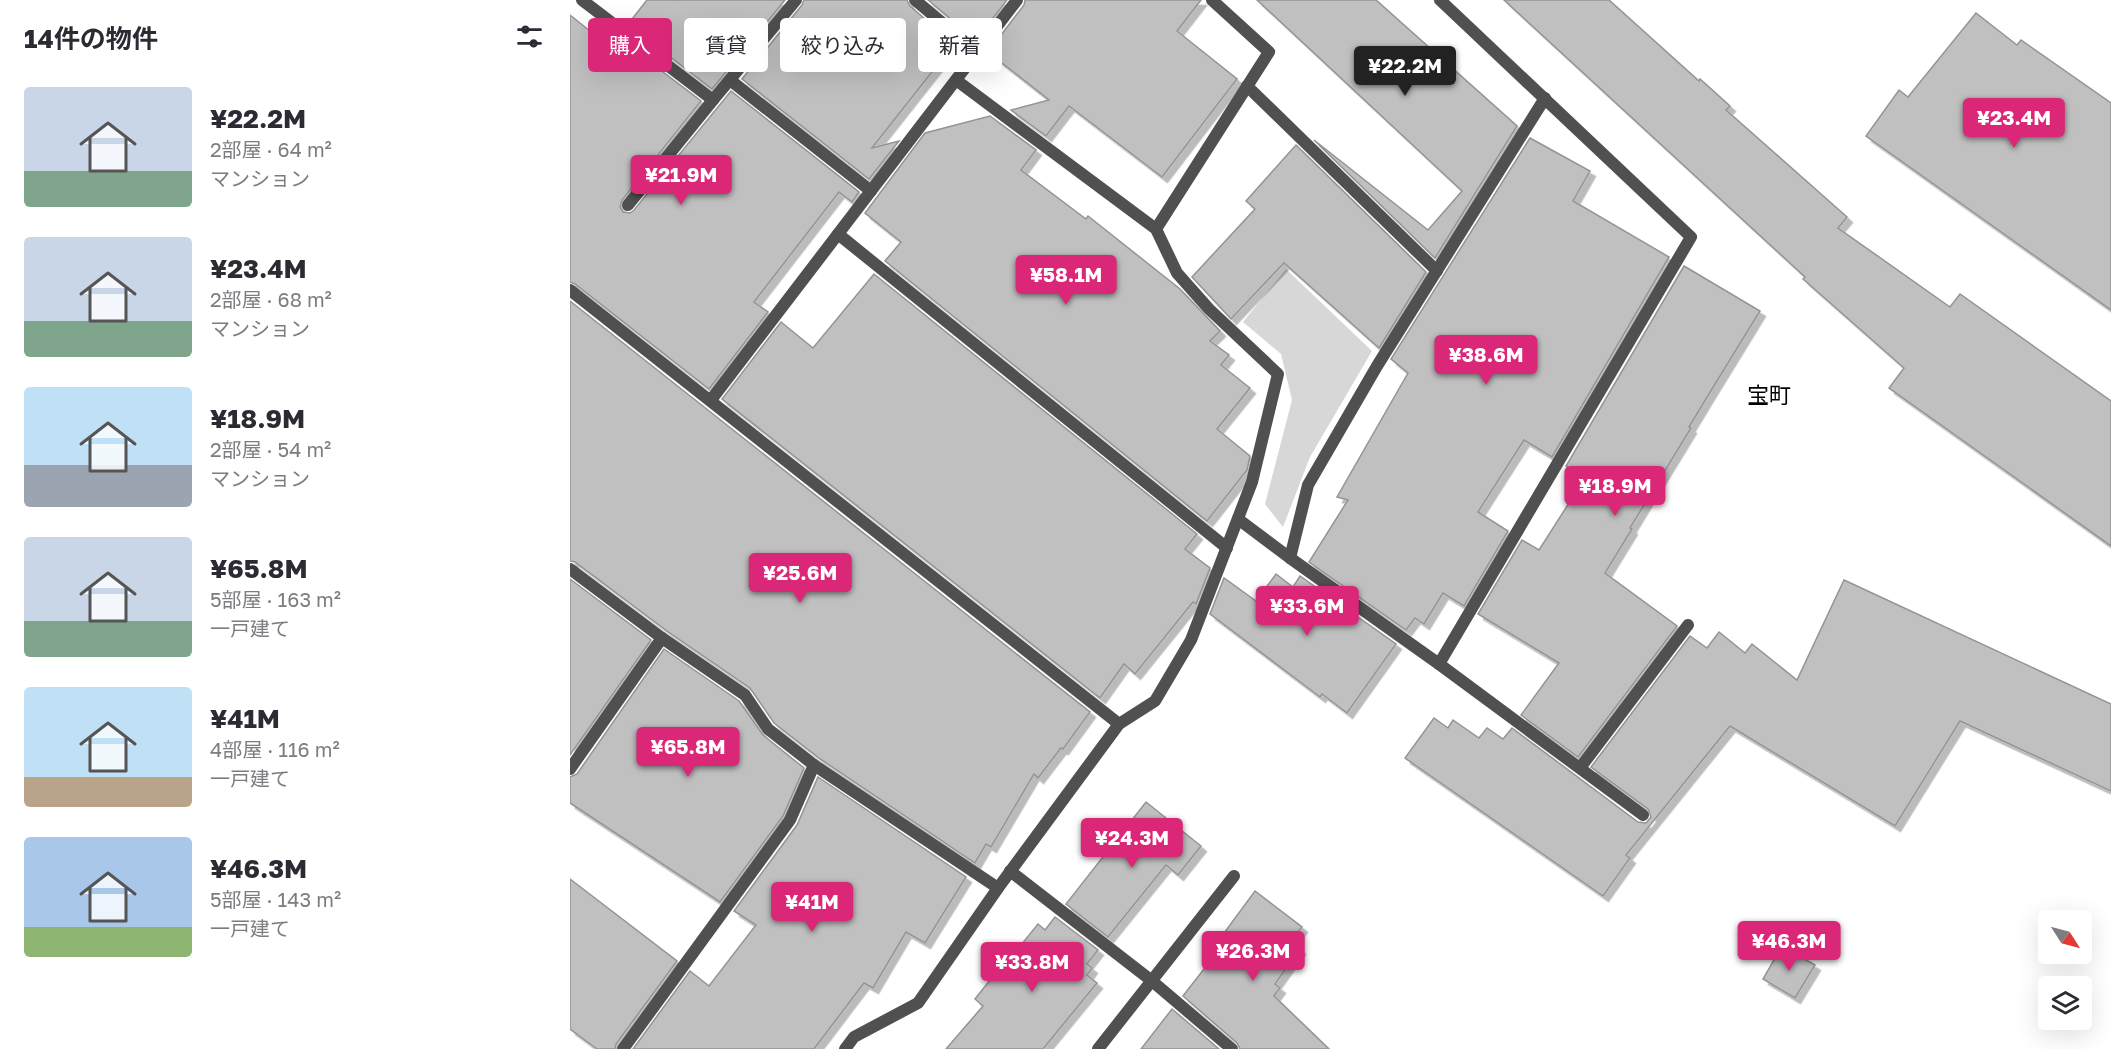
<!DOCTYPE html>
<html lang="ja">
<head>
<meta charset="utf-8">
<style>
  body { margin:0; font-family:"Golos Text","Noto Sans JP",sans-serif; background:#f7f7f7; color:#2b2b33; height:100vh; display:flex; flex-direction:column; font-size:22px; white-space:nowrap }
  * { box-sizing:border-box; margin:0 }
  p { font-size:20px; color:#7c7c81 }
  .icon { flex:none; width:33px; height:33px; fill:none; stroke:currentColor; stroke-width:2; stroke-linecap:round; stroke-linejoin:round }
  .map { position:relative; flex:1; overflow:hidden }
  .drawer { display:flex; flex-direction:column; background:#fff; width:570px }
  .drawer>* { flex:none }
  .hud { position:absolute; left:18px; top:18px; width:570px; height:54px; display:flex; gap:12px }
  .needle { width:39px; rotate:126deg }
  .tools { position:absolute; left:1468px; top:910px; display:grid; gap:12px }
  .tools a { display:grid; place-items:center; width:54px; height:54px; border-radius:6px; background:#fff; box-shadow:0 6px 24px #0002; font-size:30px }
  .price { position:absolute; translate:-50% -51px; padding:0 14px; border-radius:6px; background:#db2777; color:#fff; font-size:20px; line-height:39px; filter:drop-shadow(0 2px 3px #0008) }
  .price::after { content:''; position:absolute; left:50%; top:36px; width:18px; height:14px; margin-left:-9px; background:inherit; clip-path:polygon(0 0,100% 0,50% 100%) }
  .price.on { background:#222; color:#fff }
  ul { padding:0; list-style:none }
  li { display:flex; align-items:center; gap:18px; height:150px; padding:0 24px }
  li span { display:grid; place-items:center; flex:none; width:168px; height:120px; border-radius:6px; color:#555 }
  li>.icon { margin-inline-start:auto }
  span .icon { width:72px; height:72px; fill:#fffc; stroke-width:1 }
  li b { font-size:26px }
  h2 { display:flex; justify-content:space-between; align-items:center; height:72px; padding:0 24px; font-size:26px }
  .pill { padding:0 21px; border-radius:6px; background:#fff; box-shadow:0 6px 24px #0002; font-size:21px; line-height:54px }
  .pill.on { background:#db2777; color:#fff }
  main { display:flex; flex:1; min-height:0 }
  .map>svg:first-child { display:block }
</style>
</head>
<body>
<main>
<section class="drawer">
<h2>14件の物件<svg class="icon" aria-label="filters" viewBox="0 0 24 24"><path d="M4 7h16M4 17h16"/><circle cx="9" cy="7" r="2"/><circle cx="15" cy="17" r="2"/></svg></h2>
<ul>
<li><span style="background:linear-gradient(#c9d6e8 70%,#7fa58c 0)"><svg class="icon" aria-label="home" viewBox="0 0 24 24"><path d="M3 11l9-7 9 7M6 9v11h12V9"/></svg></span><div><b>¥22.2M</b><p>2部屋 · 64 m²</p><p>マンション</p></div></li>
<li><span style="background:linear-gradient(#c9d6e8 70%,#7fa58c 0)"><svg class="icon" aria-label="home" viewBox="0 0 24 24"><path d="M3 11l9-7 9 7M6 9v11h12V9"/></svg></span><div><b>¥23.4M</b><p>2部屋 · 68 m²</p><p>マンション</p></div></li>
<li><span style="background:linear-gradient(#bfe0f5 65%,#9aa5b1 0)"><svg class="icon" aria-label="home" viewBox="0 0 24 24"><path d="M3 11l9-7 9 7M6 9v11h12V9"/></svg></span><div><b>¥18.9M</b><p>2部屋 · 54 m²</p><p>マンション</p></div></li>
<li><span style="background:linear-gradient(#c9d6e8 70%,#7fa58c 0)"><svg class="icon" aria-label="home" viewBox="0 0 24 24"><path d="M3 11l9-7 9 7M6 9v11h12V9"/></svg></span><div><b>¥65.8M</b><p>5部屋 · 163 m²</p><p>一戸建て</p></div></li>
<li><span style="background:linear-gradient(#bfe0f5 75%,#b9a48a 0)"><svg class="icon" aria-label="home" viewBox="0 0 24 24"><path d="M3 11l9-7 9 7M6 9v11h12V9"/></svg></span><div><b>¥41M</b><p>4部屋 · 116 m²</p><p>一戸建て</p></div></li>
<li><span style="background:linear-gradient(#a9c7e8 75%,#8fb573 0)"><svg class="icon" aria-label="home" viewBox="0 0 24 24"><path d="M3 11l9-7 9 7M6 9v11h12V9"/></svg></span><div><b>¥46.3M</b><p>5部屋 · 143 m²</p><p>一戸建て</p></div></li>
</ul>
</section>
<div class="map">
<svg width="1541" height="1049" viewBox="0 0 1541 1049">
  <defs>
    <filter id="shadow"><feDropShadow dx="5.5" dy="5.5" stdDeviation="0" flood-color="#0004"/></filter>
  </defs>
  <rect width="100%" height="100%" fill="#fff"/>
  <path fill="#d7d7d7" d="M 716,269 L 802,351 L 740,457 L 713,527 L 695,504 L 722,400 L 711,354 L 673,322 Z"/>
  <g fill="#c0c0c0" stroke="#949494" stroke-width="1.5" filter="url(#shadow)">
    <path d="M 77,0 L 215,0 L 142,89 L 58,24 Z"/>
    <path d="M 234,0 L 337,0 L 340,6 L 384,44 L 302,148 L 329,141 L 299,179 L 172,79 L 232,5 Z"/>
    <path d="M 358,0 L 437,0 L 406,40 Z"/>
    <path d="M 455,0 L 631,0 L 607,31 L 667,79 L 592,177 L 499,106 L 476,136 L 441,110 L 479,100 L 418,52 L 454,5 Z"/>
    <path d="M 687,0 L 806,0 L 947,126 L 865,258 L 744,140 L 858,230 L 892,191 Z"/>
    <path d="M 934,0 L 1039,0 L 1129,81 L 1130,79 L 1160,106 L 1156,110 L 1277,217 L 1268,228 L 1380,307 L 1390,294 L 1541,401 L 1541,546 L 1319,388 L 1334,368 L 1233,279 L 1235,277 Z"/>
    <path d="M 1406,13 L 1447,45 L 1451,40 L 1541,103 L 1541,310 L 1296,136 L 1329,90 L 1338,97 Z"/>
    <path d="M 0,15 L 40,47 L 47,37 L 131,101 L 52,200 L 50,207 L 53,212 L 60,213 L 64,210 L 161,91 L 289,192 L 282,202 L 269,192 L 184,302 L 198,312 L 139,389 L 5,284 L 0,282 Z"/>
    <path d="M 420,116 L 466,150 L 451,170 L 516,219 L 518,216 L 610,289 L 650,331 L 640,341 L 659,355 L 651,365 L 680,388 L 647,429 L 680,456 L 677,470 L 637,521 L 315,261 L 331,242 L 295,213 L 355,133 Z"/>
    <path d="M 960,138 L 1020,171 L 1003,201 L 1099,257 L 982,457 L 954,440 L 908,512 L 938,531 L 894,606 L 873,593 L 854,624 L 845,618 L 836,630 L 739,562 L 778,500 L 767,497 L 838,373 L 821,359 Z"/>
    <path d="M 726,145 L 856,272 L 809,348 L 714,263 L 661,319 L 622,277 L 685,209 L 676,201 Z"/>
    <path d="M 1114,266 L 1190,311 L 1139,394 L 1119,427 L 1121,428 L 1060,528 L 1062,529 L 1035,573 L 1107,626 L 1008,757 L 951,715 L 989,663 L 908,614 L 952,540 L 969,550 L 1015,478 L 996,466 Z"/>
    <path d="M 304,274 L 627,534 L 615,549 L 640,568 L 626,604 L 623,602 L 565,674 L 554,664 L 530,698 L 152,399 L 211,322 L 243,348 Z"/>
    <path d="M 0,301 L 520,712 L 493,749 L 491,748 L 468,778 L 464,774 L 421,847 L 416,844 L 405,863 L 249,758 L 204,723 L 180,688 L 97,631 L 5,562 L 0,561 Z"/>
    <path d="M 706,574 L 723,587 L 730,576 L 826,644 L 777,713 L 752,694 L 750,697 L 640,614 L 654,578 L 686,601 Z"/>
    <path d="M 0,579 L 81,640 L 0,755 Z"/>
    <path d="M 1274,580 L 1541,704 L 1541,791 L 1390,721 L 1325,826 L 1160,726 L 1056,855 L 1060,858 L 1033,896 L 835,758 L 864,718 L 878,728 L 883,720 L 909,738 L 917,728 L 933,739 L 942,728 L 1068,822 L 1076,823 L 1081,817 L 1078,809 L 1021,767 L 1120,636 L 1137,648 L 1149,632 L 1175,653 L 1182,644 L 1227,680 Z"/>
    <path d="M 94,649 L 169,701 L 193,735 L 234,768 L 213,816 L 150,902 L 0,803 L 0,777 L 7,774 Z"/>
    <path d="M 248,777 L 396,877 L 355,943 L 336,932 L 303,988 L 294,983 L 244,1049 L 63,1049 L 120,971 L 139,986 L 186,925 L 164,911 L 227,825 Z"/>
    <path d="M 576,802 L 631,846 L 608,875 L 596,865 L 538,937 L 496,904 Z"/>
    <path d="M 0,879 L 107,961 L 46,1044 L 45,1049 L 27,1049 L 0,1029 Z"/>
    <path d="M 685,891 L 732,927 L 720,942 L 730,949 L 705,984 L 710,988 L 704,996 L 759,1049 L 670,1049 L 667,1043 L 613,996 L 659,937 L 654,933 Z"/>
    <path d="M 485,917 L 528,950 L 517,964 L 522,968 L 517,975 L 527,983 L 473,1049 L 376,1049 L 413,1006 L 405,999 L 428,970 L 430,971 L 468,924 L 475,930 Z"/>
    <path d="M 1212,946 L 1245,965 L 1225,998 L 1193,979 Z"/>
    <path d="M 602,1009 L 649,1049 L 571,1049 Z"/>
  </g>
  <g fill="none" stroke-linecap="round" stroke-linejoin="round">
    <g stroke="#505050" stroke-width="12">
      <path d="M 58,205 L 143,100"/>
      <path d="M 1010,768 L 1118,625"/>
      <path d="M 440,871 L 582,981 L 662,1049"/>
      <path d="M 528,1049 L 664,876"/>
    </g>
    <g stroke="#505050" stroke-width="12">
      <path d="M 12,0 L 143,100 L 226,0"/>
      <path d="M 345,0 L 407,52"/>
      <path d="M 160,80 L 301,191"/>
      <path d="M 677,86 L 867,271"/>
      <path d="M 975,98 L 807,366 L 738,485 L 720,558 L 869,664 L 1073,815"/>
      <path d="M 586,229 L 699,52 L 642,0"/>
      <path d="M 268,234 L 657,548"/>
      <path d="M 0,290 L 549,724"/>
      <path d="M 141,400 L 447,0"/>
      <path d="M 668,519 L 720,558"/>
      <path d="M 0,569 L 92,638 L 175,695 L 198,729 L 244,765 L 428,888"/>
      <path d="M 869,664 L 1121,237 L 870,0"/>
      <path d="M 0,769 L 92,638"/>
      <path d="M 53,1049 L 220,820 L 244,765"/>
      <path d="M 275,1049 L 284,1037 L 348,1003 L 428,888 L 549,724 L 585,701 L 621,640 L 682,482 L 708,374 L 639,309 L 607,273 L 586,229 L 386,80"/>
    </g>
  </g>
  <g text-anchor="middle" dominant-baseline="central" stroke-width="4.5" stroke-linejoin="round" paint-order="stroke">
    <g font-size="22" fill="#000" stroke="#fff">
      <text x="1199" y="394">宝町</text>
    </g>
  </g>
</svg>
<div class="tools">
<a><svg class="needle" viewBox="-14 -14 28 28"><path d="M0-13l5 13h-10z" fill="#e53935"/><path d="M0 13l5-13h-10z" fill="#7c7c81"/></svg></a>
<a><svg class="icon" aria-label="layers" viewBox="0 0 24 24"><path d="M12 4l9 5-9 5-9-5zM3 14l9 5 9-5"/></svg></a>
</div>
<b class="price on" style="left:835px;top:97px">¥22.2M</b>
<b class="price" style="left:1444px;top:149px">¥23.4M</b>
<b class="price" style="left:111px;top:206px">¥21.9M</b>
<b class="price" style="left:496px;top:306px">¥58.1M</b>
<b class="price" style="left:916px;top:386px">¥38.6M</b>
<b class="price" style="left:1045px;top:517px">¥18.9M</b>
<b class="price" style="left:230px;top:604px">¥25.6M</b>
<b class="price" style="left:737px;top:637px">¥33.6M</b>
<b class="price" style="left:118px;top:778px">¥65.8M</b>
<b class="price" style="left:562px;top:869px">¥24.3M</b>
<b class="price" style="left:242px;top:933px">¥41M</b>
<b class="price" style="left:1219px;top:972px">¥46.3M</b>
<b class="price" style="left:683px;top:982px">¥26.3M</b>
<b class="price" style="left:462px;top:993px">¥33.8M</b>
<div class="hud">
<a class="pill on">購入</a>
<a class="pill">賃貸</a>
<a class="pill">絞り込み</a>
<a class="pill">新着</a>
</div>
</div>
</main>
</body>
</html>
